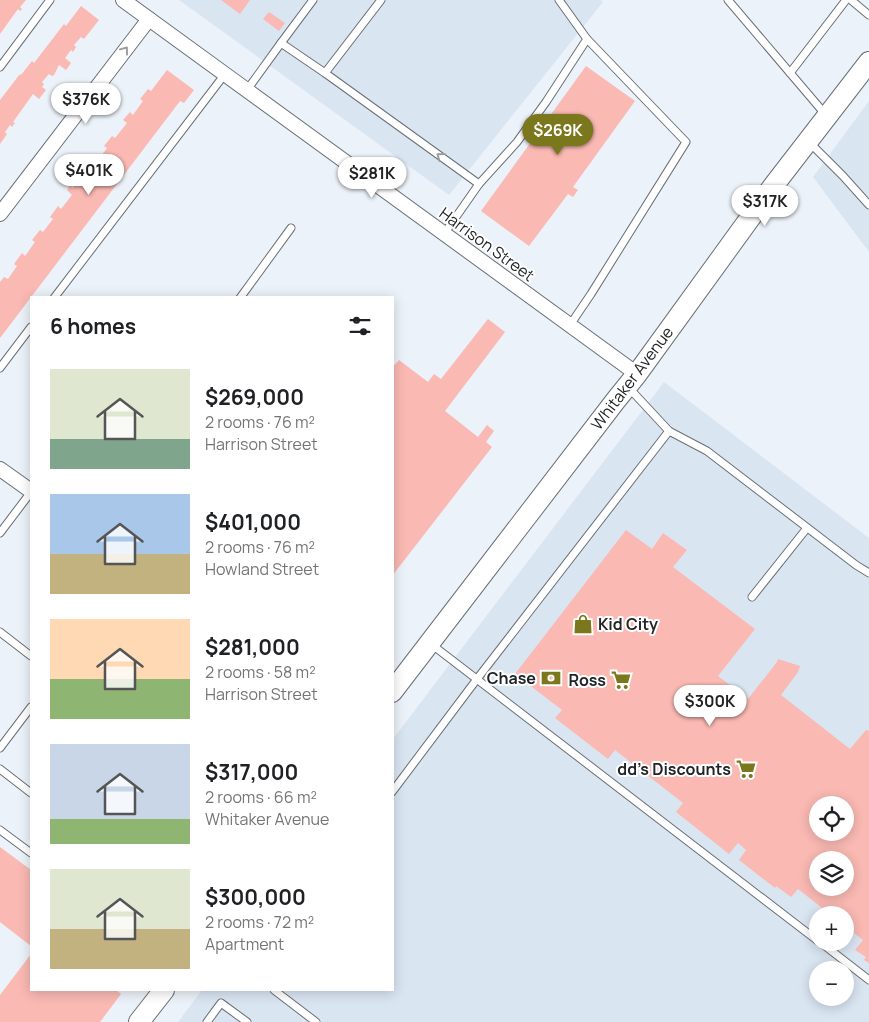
<!DOCTYPE html>
<html lang="en">
<head>
<meta charset="utf-8">
<style>
  body { margin:0; font-family:Manrope,sans-serif; background:#f6f6f6; color:#202124; height:100vh; display:flex; flex-direction:column; font-size:19px; white-space:nowrap }
  * { box-sizing:border-box; margin:0 }
  p { font-size:16px; color:#757577 }
  .icon { flex:none; width:28px; height:28px; fill:none; stroke:currentColor; stroke-width:2; stroke-linecap:round; stroke-linejoin:round }
  .map { position:relative; flex:1; overflow:hidden }
  .side { position:absolute; left:30px; top:296px; width:364px; height:695px; display:flex; flex-direction:column; background:#fff; border-radius:0px; box-shadow:0 2px 12px #0003 }
  .side>* { flex:none }
  .controls { position:absolute; left:809px; top:796px; display:grid; gap:10px }
  .controls a { display:grid; place-items:center; width:45px; height:45px; border-radius:50%; background:#fff; box-shadow:0 2px 12px #0003; font-size:25px }
  .price { position:absolute; translate:-50% -42px; padding:0 11px; border-radius:18px; background:#fff; color:#222; font-size:16px; line-height:32px; filter:drop-shadow(0 1px 2px #0008) }
  .price::after { content:''; position:absolute; left:50%; top:30px; width:15px; height:11px; margin-left:-8px; background:inherit; clip-path:polygon(0 0,100% 0,50% 100%) }
  .price.selected { background:#7b771d; color:#fff }
  ul { padding:0; list-style:none }
  li { display:flex; align-items:center; gap:15px; height:125px; padding:0 20px }
  li span { display:grid; place-items:center; flex:none; width:140px; height:100px; border-radius:0px; color:#555 }
  li>.icon { margin-inline-start:auto }
  span .icon { width:60px; height:60px; fill:#fffc; stroke-width:1 }
  li b { font-size:21px }
  h2 { display:flex; justify-content:space-between; align-items:center; height:60px; padding:0 20px; font-size:21px }
  .map>svg:first-child { display:block }
</style>
</head>
<body>
<div class="map">
<svg width="869" height="1022" viewBox="0 0 869 1022">
  <rect width="100%" height="100%" fill="#ecf2f9"/>
  <g fill="#dae5f2" fill-rule="evenodd">
    <path d="M 179,0 L 601,0 L 603,2 L 449,195 Z"/>
    <path d="M 869,101 L 869,252 L 813,177 Z"/>
    <path d="M 664,382 L 869,538 L 869,1022 L 178,1022 L 202,990 L 392,990 L 393,739 ZM 818,805 L 845,805 L 845,832 L 818,832 ZM 818,860 L 845,860 L 845,888 L 818,888 ZM 818,915 L 845,915 L 845,942 L 818,942 ZM 818,970 L 845,970 L 845,998 L 818,998 Z"/>
  </g>
  <g fill="#fab9b3" fill-rule="evenodd">
    <path d="M 0,0 L 26,0 L 20,7 L 22,9 L 20,11 L 18,9 L 0,34 Z"/>
    <path d="M 221,0 L 250,0 L 240,14 Z"/>
    <path d="M 81,6 L 99,20 L 84,39 L 81,37 L 74,45 L 76,47 L 73,52 L 71,50 L 65,58 L 71,63 L 66,70 L 59,65 L 54,75 L 52,76 L 49,74 L 42,82 L 44,84 L 42,87 L 46,90 L 39,99 L 33,94 L 13,122 L 15,123 L 12,127 L 10,125 L 5,132 L 7,134 L 0,144 L 0,100 L 20,74 L 21,75 L 32,61 L 34,63 L 64,24 L 66,26 Z"/>
    <path d="M 269,12 L 285,23 L 279,31 L 263,19 Z"/>
    <path d="M 586,66 L 635,101 L 573,187 L 578,190 L 573,197 L 568,194 L 529,246 L 481,211 Z"/>
    <path d="M 167,70 L 194,90 L 184,103 L 180,101 L 0,338 L 0,282 L 4,277 L 8,279 L 17,266 L 14,264 L 22,253 L 25,256 L 35,242 L 32,240 L 40,230 L 43,232 L 53,219 L 50,217 L 58,206 L 61,209 L 72,195 L 67,190 L 70,186 L 73,188 L 76,183 L 80,185 L 90,172 L 86,169 L 94,159 L 97,162 L 107,148 L 104,146 L 112,136 L 115,138 L 127,123 L 123,120 L 130,112 L 133,115 L 143,101 L 140,99 L 148,89 L 151,91 Z"/>
    <path d="M 488,319 L 505,332 L 445,411 L 478,437 L 487,425 L 494,431 L 486,442 L 492,447 L 392,576 L 392,368 L 399,360 L 428,382 L 434,374 L 441,379 Z"/>
    <path d="M 626,530 L 652,549 L 663,533 L 687,550 L 673,567 L 755,629 L 718,676 L 748,699 L 777,662 L 778,659 L 800,666 L 798,672 L 781,695 L 850,749 L 866,730 L 869,731 L 869,963 L 864,960 L 866,957 L 855,950 L 863,940 L 845,926 L 845,915 L 831,915 L 798,889 L 791,897 L 776,886 L 775,888 L 739,860 L 746,850 L 738,843 L 729,854 L 676,812 L 683,803 L 615,750 L 608,759 L 555,718 L 562,710 L 515,674 ZM 818,805 L 845,805 L 845,832 L 818,832 ZM 818,860 L 845,860 L 845,888 L 818,888 Z"/>
    <path d="M 0,847 L 31,870 L 31,946 L 0,922 Z"/>
    <path d="M 31,954 L 31,990 L 116,990 L 121,994 L 100,1022 L 0,1022 L 0,995 Z"/>
  </g>
  <g fill="none" stroke-linecap="round" stroke-linejoin="round">
    <defs>
      <g id="lane">
        <path d="M 728,0 L 825,114"/>
        <path d="M 851,0 L 869,15"/>
        <path d="M 281,43 L 313,0"/>
        <path d="M 0,67 L 50,0"/>
        <path d="M 325,73 L 381,0"/>
        <path d="M 790,73 L 846,0"/>
        <path d="M 247,90 L 281,43 L 325,73 L 479,184"/>
        <path d="M 809,142 L 843,176 L 869,205"/>
        <path d="M 444,234 L 479,184 L 517,142 L 546,102 L 587,39 L 559,0"/>
        <path d="M 54,298 L 225,74"/>
        <path d="M 240,298 L 291,228"/>
        <path d="M 570,325 L 591,294 L 686,142 L 587,39"/>
        <path d="M 0,368 L 31,327"/>
        <path d="M 669,431 L 707,451 L 856,565 L 869,573"/>
        <path d="M 0,533 L 31,492"/>
        <path d="M 752,597 L 807,528"/>
        <path d="M 0,632 L 31,656"/>
        <path d="M 431,644 L 818,941"/>
        <path d="M 0,748 L 31,707"/>
        <path d="M 0,769 L 31,793"/>
        <path d="M 392,792 L 477,679 L 669,431 L 629,388"/>
        <path d="M 0,830 L 31,853"/>
        <path d="M 820,942 L 869,980"/>
        <path d="M 274,990 L 316,1022"/>
        <path d="M 207,1022 L 221,1003 L 247,1022"/>
      </g>
      <g id="street">
        <path d="M 123,0 L 637,374"/>
        <path d="M 0,214 L 149,19"/>
        <path d="M 0,469 L 31,491"/>
      </g>
      <g id="secondary">
        <path d="M 392,692 L 616,400 L 637,374 L 774,185 L 869,62"/>
        <path d="M 139,1022 L 164,990"/>
      </g>
    </defs>
    <use href="#lane" stroke="#6b7076" stroke-width="9"/>
    <use href="#street" stroke="#6b7076" stroke-width="16"/>
    <use href="#secondary" stroke="#6b7076" stroke-width="22"/>
    <use href="#lane" stroke="#fff" stroke-width="7"/>
    <use href="#street" stroke="#fff" stroke-width="14"/>
    <use href="#secondary" stroke="#fff" stroke-width="20"/>
  </g>
  <defs><path id="oneway-chevron" d="M-2-3.5L2.5 0L-2 3.5" fill="none" stroke-width="1.6" stroke-linecap="round" stroke-linejoin="round" transform="scale(1.25)"/></defs>
  <g stroke="#9c9d9e">
    <use href="#oneway-chevron" transform="translate(125 50) rotate(-53)"/>
    <use href="#oneway-chevron" transform="translate(440 156) rotate(-144)"/>
  </g>
  <defs>
    <symbol id="shop-bare" viewBox="-9 -9 18 18"><path d="M-5-2.5h2.3a2.7 3.5 0 0 1 5.4 0H5L5.5 6h-11ZM-1.5-2.5h3a1.5 2.3 0 0 0-3 0Z" fill="#7b771d" stroke="#fff" stroke-width="2.5" paint-order="stroke"/></symbol>
    <symbol id="bank-bare" viewBox="-9 -9 18 18"><path d="M-6-4H6V4H-6ZM0-2.3a2.3 2.3 0 1 0 0 4.6a2.3 2.3 0 1 0 0-4.6Z" fill="#7b771d" stroke="#fff" stroke-width="2.5" paint-order="stroke"/></symbol>
    <symbol id="supermarket-bare" viewBox="-9 -9 18 18"><path d="M-6-5.5h2.5l.6 2H6L4.5 2H-2.5L-4.4-4H-6ZM-1.5 3.2a1.3 1.3 0 1 0 .1 0ZM3 3.2a1.3 1.3 0 1 0 .1 0Z" fill="#7b771d" stroke="#fff" stroke-width="2.5" paint-order="stroke"/></symbol>
  </defs>
  <g fill-rule="evenodd">
    <use href="#shop-bare" x="569" y="610" width="28" height="28"/>
    <use href="#bank-bare" x="537" y="664" width="28" height="28"/>
    <use href="#supermarket-bare" x="607" y="666" width="28" height="28"/>
    <use href="#supermarket-bare" x="732" y="755" width="28" height="28"/>
  </g>
  <g text-anchor="middle" dominant-baseline="central" stroke-width="4" stroke-linejoin="round" paint-order="stroke">
    <g font-size="16" fill="#222527" stroke="#fff">
      <text transform="translate(487 244) rotate(36)">Harrison Street</text>
      <text transform="translate(632 378) rotate(-53)">Whitaker Avenue</text>
    </g>
    <g font-size="16" font-weight="bold" fill="#222527" stroke="#fff" text-anchor="end">
      <text x="598" y="624" text-anchor="start">Kid City</text>
      <text x="536" y="678">Chase</text>
      <text x="606" y="680">Ross</text>
      <text x="731" y="769">dd's Discounts</text>
    </g>
  </g>
</svg>
<div class="controls">
<a><svg class="icon" aria-label="locate" viewBox="0 0 24 24"><circle cx="12" cy="12" r="6"/><path d="M12 2v4M12 18v4M2 12h4M18 12h4"/></svg></a>
<a><svg class="icon" aria-label="layers" viewBox="0 0 24 24"><path d="M12 4l9 5-9 5-9-5zM3 14l9 5 9-5"/></svg></a>
<a>+</a>
<a>−</a>
</div>
<b class="price" style="left:86px;top:125px">$376K</b>
<b class="price selected" style="left:558px;top:156px">$269K</b>
<b class="price" style="left:89px;top:196px">$401K</b>
<b class="price" style="left:372px;top:199px">$281K</b>
<b class="price" style="left:765px;top:227px">$317K</b>
<b class="price" style="left:710px;top:727px">$300K</b>
<section class="side">
<h2>6 homes<svg class="icon" aria-label="filters" viewBox="0 0 24 24"><path d="M4 7h16M4 17h16"/><circle cx="9" cy="7" r="2"/><circle cx="15" cy="17" r="2"/></svg></h2>
<ul>
<li><span style="background:linear-gradient(#dfe7d0 70%,#7fa58c 0)"><svg class="icon" aria-label="home" viewBox="0 0 24 24"><path d="M3 11l9-7 9 7M6 9v11h12V9"/></svg></span><div><b>$269,000</b><p>2 rooms · 76 m²</p><p>Harrison Street</p></div></li>
<li><span style="background:linear-gradient(#a9c7e8 60%,#c2b280 0)"><svg class="icon" aria-label="home" viewBox="0 0 24 24"><path d="M3 11l9-7 9 7M6 9v11h12V9"/></svg></span><div><b>$401,000</b><p>2 rooms · 76 m²</p><p>Howland Street</p></div></li>
<li><span style="background:linear-gradient(#ffd9b3 60%,#8fb573 0)"><svg class="icon" aria-label="home" viewBox="0 0 24 24"><path d="M3 11l9-7 9 7M6 9v11h12V9"/></svg></span><div><b>$281,000</b><p>2 rooms · 58 m²</p><p>Harrison Street</p></div></li>
<li><span style="background:linear-gradient(#c9d6e8 75%,#8fb573 0)"><svg class="icon" aria-label="home" viewBox="0 0 24 24"><path d="M3 11l9-7 9 7M6 9v11h12V9"/></svg></span><div><b>$317,000</b><p>2 rooms · 66 m²</p><p>Whitaker Avenue</p></div></li>
<li><span style="background:linear-gradient(#dfe7d0 60%,#c2b280 0)"><svg class="icon" aria-label="home" viewBox="0 0 24 24"><path d="M3 11l9-7 9 7M6 9v11h12V9"/></svg></span><div><b>$300,000</b><p>2 rooms · 72 m²</p><p>Apartment</p></div></li>
</ul>
</section>
</div>
</body>
</html>
